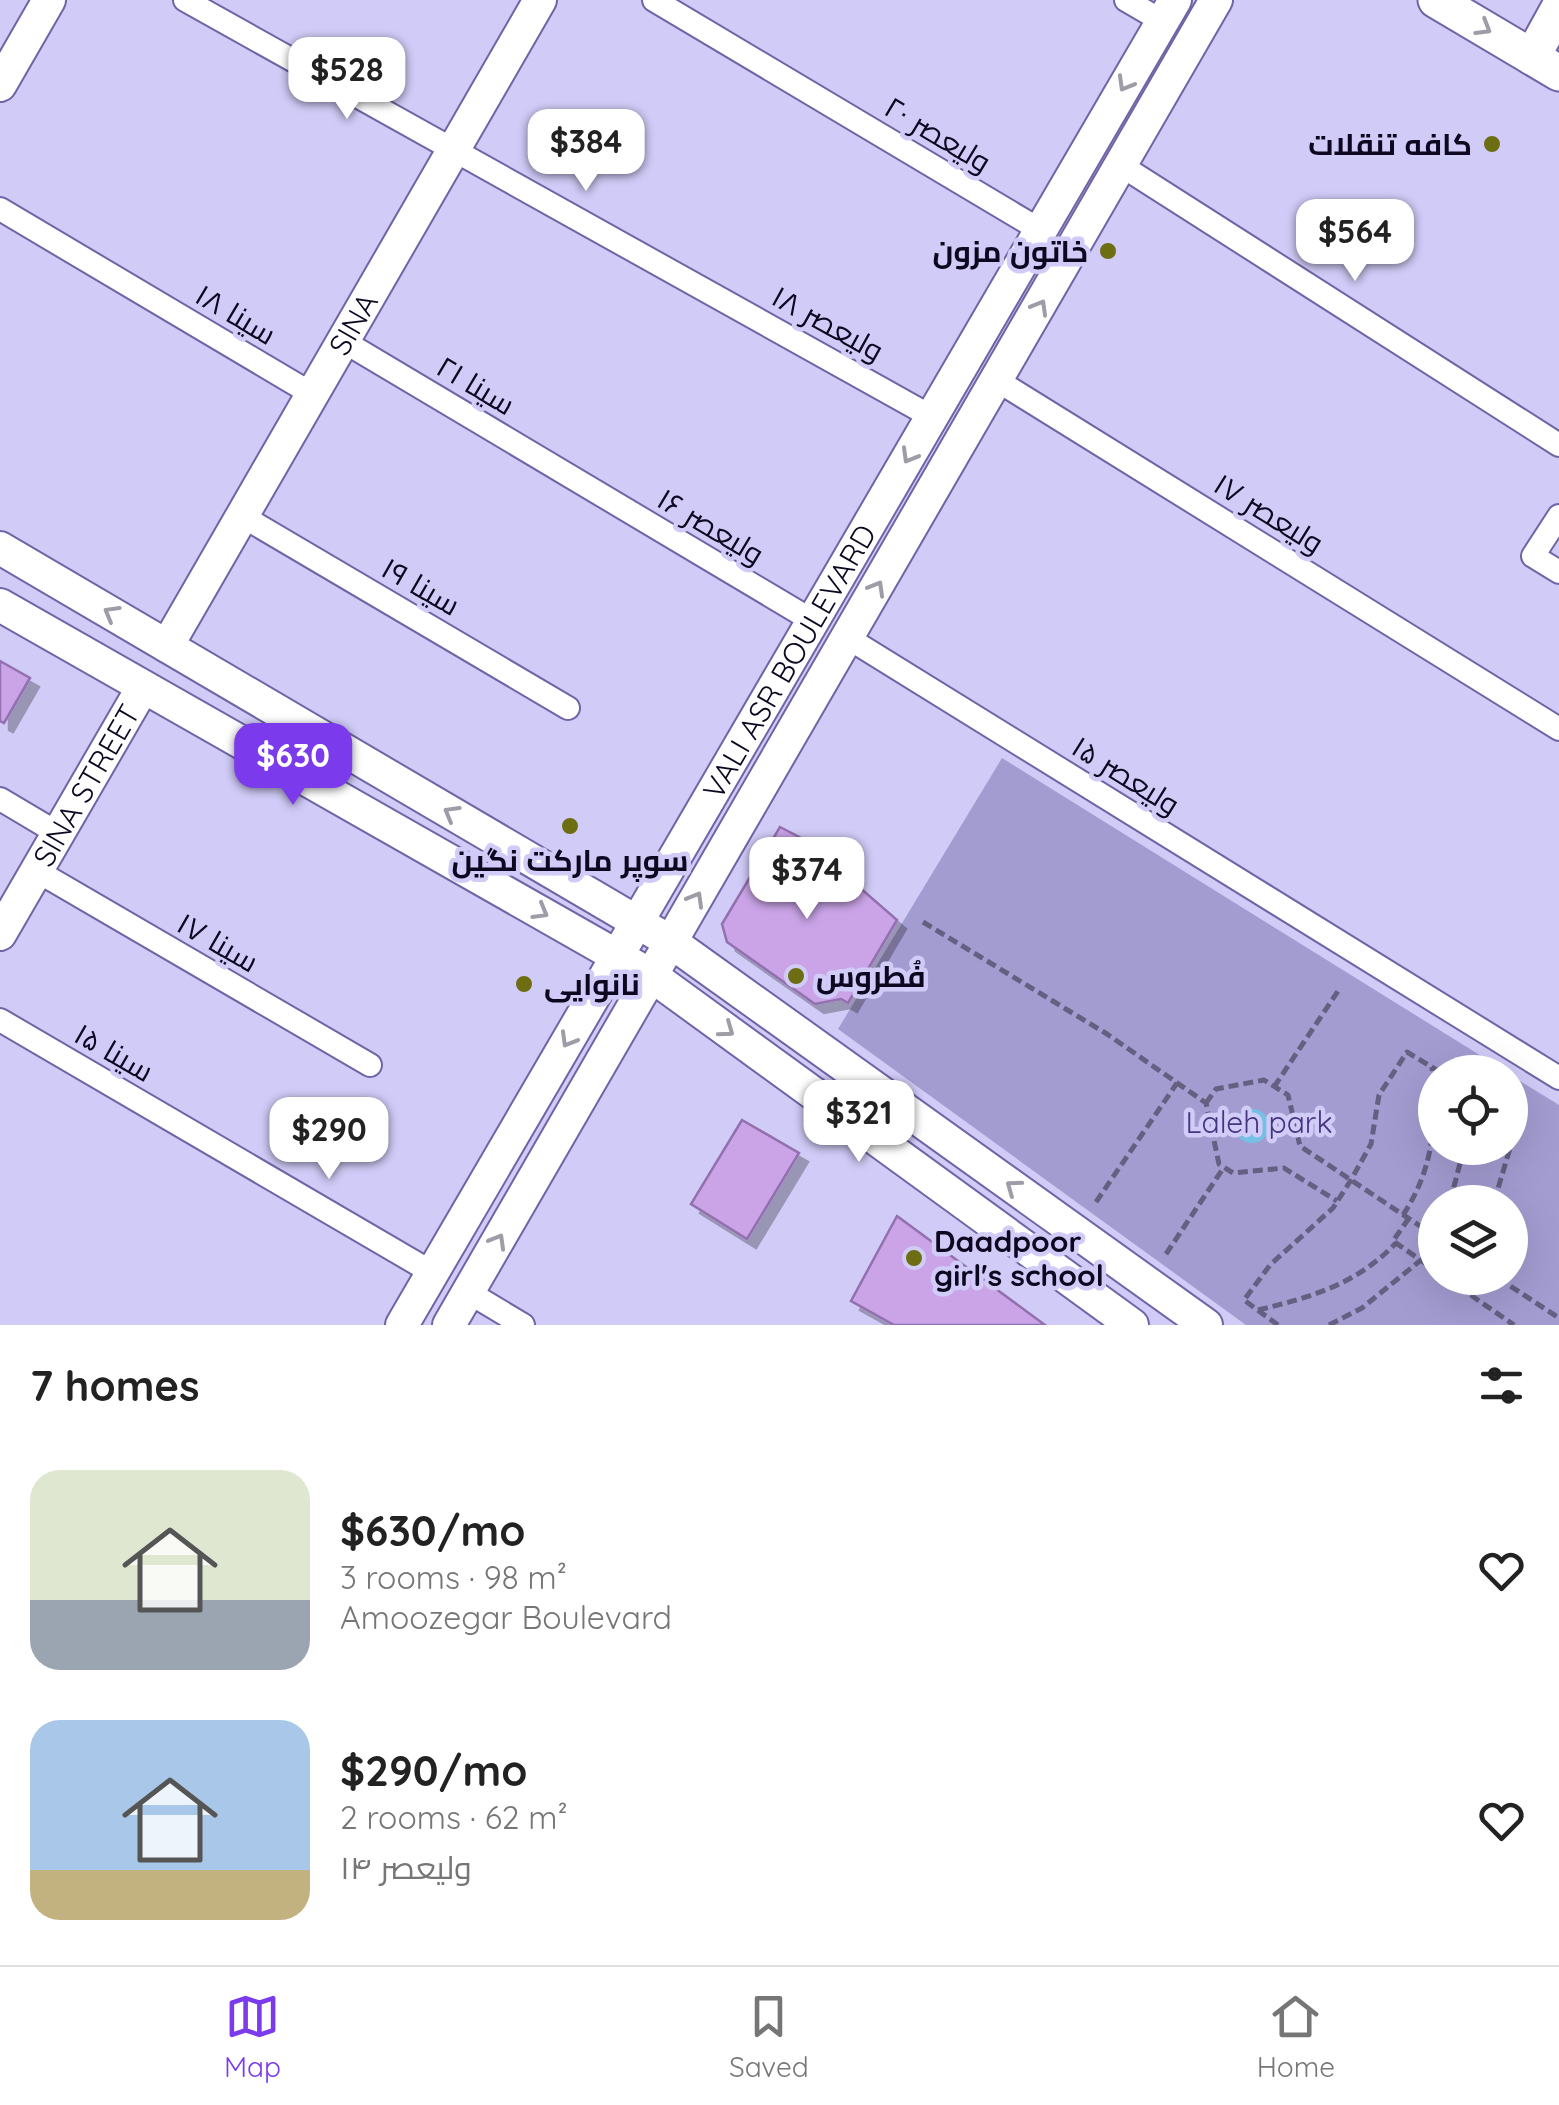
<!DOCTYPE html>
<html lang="en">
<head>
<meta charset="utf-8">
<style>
  body { margin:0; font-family:Quicksand,Cairo,sans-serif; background:#f2f2f2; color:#222; height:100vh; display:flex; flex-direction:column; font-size:38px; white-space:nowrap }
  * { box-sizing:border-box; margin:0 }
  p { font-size:32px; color:#767676 }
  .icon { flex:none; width:55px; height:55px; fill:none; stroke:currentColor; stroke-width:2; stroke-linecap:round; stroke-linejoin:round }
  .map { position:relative; height:1325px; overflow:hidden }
  .drawer { display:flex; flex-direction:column; background:#fff; flex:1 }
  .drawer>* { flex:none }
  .tools { position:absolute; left:1418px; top:1055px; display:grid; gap:20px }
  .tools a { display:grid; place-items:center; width:110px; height:110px; border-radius:50%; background:#fff; box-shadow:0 10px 40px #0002; font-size:50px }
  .price { position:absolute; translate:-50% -85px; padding:0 22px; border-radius:20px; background:#fff; color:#222; font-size:32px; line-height:65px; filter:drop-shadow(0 2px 5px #0008) }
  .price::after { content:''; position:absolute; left:50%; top:60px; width:30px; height:22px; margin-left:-15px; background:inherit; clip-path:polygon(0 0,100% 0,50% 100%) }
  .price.current { background:#7c3aed; color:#fff }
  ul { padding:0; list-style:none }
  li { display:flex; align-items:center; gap:30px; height:250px; padding:0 30px }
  li span { display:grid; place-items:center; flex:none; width:280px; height:200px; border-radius:30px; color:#555 }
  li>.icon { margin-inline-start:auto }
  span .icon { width:120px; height:120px; fill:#fffc; stroke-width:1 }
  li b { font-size:42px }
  h2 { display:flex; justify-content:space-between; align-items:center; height:120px; padding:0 30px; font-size:42px }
  .tabs { display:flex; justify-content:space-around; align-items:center; height:140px; border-top:2px solid #e0e0e0; background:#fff; font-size:28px; color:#767676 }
  .tabs a { display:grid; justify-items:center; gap:5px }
  .tabs .current { color:#7c3aed }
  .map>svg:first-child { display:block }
</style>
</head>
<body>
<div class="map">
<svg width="1559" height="1325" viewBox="0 0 1559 1325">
  <defs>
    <filter id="shadow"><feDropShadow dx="9" dy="9" stdDeviation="0" flood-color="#0004"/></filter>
  </defs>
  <rect width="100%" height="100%" fill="#d0cbf7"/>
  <path fill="#a39cd1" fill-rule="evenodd" d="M 1002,758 L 1507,1072 L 1435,1072 L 1435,1148 L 1510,1148 L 1510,1075 L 1559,1105 L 1559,1325 L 1246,1325 L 838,1029 ZM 1435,1202 L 1510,1202 L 1510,1278 L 1435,1278 Z"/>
  <circle fill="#74c1e6" cx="1252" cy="1126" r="17"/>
  <g fill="#caa4e7" stroke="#936fae" stroke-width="2.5" filter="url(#shadow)">
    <path d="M 0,661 L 30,678 L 4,723 L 0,721 Z"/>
    <path d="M 780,827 L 805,840 L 897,920 L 848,1003 L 841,999 L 815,1004 L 727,942 L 722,924 Z"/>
    <path d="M 742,1120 L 799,1153 L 747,1239 L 691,1204 Z"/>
    <path d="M 897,1216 L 1045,1325 L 894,1325 L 851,1301 Z"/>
  </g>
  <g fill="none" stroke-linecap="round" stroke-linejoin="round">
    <defs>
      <g id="street">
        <path d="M 185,0 L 932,417"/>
        <path d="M 654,0 L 1040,230"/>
        <path d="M 1126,0 L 1162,21"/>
        <path d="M 1122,166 L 1559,445"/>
        <path d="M 0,209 L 312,394"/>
        <path d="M 343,341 L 813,621"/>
        <path d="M 998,381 L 1559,729"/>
        <path d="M 242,516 L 568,708"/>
        <path d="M 1559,516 L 1533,556 L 1559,572"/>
        <path d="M 848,638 L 1559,1078"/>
        <path d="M 0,799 L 59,834"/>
        <path d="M 37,871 L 370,1065"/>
        <path d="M 0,1020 L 433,1273"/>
        <path d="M 468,1292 L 523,1325"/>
      </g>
      <g id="secondary">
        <path d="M 0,85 L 49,0"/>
        <path d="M 0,548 L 671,942 L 1206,1325"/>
        <path d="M 0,605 L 652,976 L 1132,1325"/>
        <path id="s1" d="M 167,646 L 540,0"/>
        <path id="s2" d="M 0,934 L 143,687"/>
        <path id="s3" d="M 402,1325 L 1175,0"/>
        <path d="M 449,1325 L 1216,0"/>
      </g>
      <g id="primary">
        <path d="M 1436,0 L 1559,73"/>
        <path d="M 1532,57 L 1559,8"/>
      </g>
    </defs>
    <use href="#street" stroke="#6f64a6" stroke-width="26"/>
    <use href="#secondary" stroke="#6f64a6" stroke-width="36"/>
    <use href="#primary" stroke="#6f64a6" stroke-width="39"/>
    <g stroke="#655f81" stroke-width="5" stroke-dasharray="10 5" stroke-linecap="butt">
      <path d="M 923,922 L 1107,1034 L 1206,1103 L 1219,1164 L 1233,1173 L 1284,1168 L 1337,1201"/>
      <path d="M 1274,1087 L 1340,988"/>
      <path d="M 1206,1103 L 1216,1089 L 1264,1080 L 1288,1095 L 1300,1146 L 1435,1236"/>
      <path d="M 1510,1124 L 1510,1146"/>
      <path d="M 1096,1202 L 1177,1083"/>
      <path d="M 1450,1202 L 1464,1148"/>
      <path d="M 1494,1202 L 1510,1148"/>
      <path d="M 1403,1215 C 1434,1168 1437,1122 1432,1067"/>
      <path d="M 1409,1218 L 1393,1241 L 1435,1270"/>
      <path d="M 1166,1254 L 1224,1167"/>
      <path d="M 1446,1278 L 1514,1325"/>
      <path d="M 1498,1278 L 1559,1318"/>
      <path d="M 1258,1310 C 1312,1297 1357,1284 1396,1243"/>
      <path d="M 1278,1325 L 1244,1300 L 1270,1265 L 1333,1208 L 1351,1180 L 1371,1144 L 1379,1095 L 1407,1052 L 1440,1072"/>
      <path d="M 1329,1325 L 1362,1308 L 1421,1260"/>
    </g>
    <use href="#street" stroke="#fff" stroke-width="22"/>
    <use href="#secondary" stroke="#fff" stroke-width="32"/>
    <use href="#primary" stroke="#fff" stroke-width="35"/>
  </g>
  <defs><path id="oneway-chevron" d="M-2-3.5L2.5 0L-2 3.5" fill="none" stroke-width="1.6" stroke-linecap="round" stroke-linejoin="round" transform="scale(2.5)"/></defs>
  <g stroke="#9e9ca6">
    <use href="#oneway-chevron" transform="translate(1484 28) rotate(31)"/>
    <use href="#oneway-chevron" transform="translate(1125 84) rotate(120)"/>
    <use href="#oneway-chevron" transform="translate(1040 307) rotate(-60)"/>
    <use href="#oneway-chevron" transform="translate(909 456) rotate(120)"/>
    <use href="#oneway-chevron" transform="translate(877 588) rotate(-60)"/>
    <use href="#oneway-chevron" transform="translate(111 613) rotate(-150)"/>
    <use href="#oneway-chevron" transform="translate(451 813) rotate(-150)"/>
    <use href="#oneway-chevron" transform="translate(696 899) rotate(-60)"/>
    <use href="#oneway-chevron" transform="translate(541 912) rotate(30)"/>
    <use href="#oneway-chevron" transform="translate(727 1030) rotate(36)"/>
    <use href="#oneway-chevron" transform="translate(568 1040) rotate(120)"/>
    <use href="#oneway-chevron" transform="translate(1013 1187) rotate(-144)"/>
    <use href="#oneway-chevron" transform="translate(498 1241) rotate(-60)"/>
  </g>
  <g fill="#6d6e11" stroke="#d0cbf7" stroke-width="4">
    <circle cx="1492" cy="144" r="10"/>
    <circle cx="1108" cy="251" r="10"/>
    <circle cx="570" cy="826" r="10"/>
    <circle cx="796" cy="976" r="10"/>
    <circle cx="524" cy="984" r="10"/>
    <circle cx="914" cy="1258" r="10"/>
  </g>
  <g text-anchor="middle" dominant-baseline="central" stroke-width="9" stroke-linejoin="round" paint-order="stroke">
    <g font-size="30" fill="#0d0720" stroke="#d0cbf7">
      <text transform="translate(938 134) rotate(31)">ولیعصر ۲۰</text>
      <text transform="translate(236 314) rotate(31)">سینا ۱۸</text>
      <text stroke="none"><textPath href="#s1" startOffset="372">SINA</textPath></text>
      <text transform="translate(828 323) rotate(29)">ولیعصر ۱۸</text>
      <text transform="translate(476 385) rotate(31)">سینا ۲۱</text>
      <text transform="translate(1269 513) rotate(32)">ولیعصر ۱۷</text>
      <text transform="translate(711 526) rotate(31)">ولیعصر ۱۶</text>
      <text transform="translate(421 586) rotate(30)">سینا ۱۹</text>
      <text stroke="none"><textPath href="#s3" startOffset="768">VALI ASR BOULEVARD</textPath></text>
      <text transform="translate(1126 775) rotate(32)">ولیعصر ۱۵</text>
      <text stroke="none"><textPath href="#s2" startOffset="172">SINA STREET</textPath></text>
      <text transform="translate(218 942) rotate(30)">سینا ۱۷</text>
      <text transform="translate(114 1052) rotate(30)">سینا ۱۵</text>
    </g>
    <g font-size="30" font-weight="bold" fill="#0d0720" stroke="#d0cbf7" text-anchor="start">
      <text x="1472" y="144" text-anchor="end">کافه تنقلات</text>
      <text x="1088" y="251" text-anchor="end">خاتون مزون</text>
      <text x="570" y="860" text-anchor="middle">سوپر مارکت نگین</text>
      <text x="816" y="976">فُطروس</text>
      <text x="544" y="984">نانوایی</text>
      <text x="934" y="1241">Daadpoor<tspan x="934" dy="34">girl's school</tspan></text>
    </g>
    <g font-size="30" fill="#45347f" stroke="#d0cbf7">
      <text x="1259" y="1122">Laleh park</text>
    </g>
  </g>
</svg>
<div class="tools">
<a><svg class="icon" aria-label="locate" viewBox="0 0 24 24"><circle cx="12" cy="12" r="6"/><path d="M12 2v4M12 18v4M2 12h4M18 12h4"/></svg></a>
<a><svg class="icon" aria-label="layers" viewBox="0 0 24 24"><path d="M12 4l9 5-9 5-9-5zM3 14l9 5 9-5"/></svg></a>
</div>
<b class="price" style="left:347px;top:122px">$528</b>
<b class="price" style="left:586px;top:194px">$384</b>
<b class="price" style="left:1355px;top:284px">$564</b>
<b class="price current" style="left:293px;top:808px">$630</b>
<b class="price" style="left:807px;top:922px">$374</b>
<b class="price" style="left:859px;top:1165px">$321</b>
<b class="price" style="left:329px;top:1182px">$290</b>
</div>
<section class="drawer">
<h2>7 homes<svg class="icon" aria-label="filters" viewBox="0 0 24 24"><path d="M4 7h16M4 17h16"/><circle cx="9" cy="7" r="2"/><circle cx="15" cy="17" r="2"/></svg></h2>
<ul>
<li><span style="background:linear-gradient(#dfe7d0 65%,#9aa5b1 0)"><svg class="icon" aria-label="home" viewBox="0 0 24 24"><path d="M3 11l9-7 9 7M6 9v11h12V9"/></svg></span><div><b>$630/mo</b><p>3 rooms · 98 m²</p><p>Amoozegar Boulevard</p></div><svg class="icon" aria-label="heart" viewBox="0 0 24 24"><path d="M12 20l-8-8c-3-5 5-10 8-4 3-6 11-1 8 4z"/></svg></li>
<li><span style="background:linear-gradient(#a9c7e8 75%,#c2b280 0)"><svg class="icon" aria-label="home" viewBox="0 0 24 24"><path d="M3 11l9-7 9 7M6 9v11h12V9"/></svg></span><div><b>$290/mo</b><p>2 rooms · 62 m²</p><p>ولیعصر ۱۴</p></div><svg class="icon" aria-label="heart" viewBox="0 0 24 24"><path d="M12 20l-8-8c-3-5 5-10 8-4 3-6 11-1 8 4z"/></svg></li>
</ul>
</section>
<nav class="tabs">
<a class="current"><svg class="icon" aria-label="map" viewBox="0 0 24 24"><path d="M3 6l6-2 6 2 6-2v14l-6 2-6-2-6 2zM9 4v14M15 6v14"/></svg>Map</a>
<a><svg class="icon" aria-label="saved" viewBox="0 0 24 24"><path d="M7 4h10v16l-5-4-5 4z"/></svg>Saved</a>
<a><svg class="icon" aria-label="home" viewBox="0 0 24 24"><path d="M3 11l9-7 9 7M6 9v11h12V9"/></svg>Home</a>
</nav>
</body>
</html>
